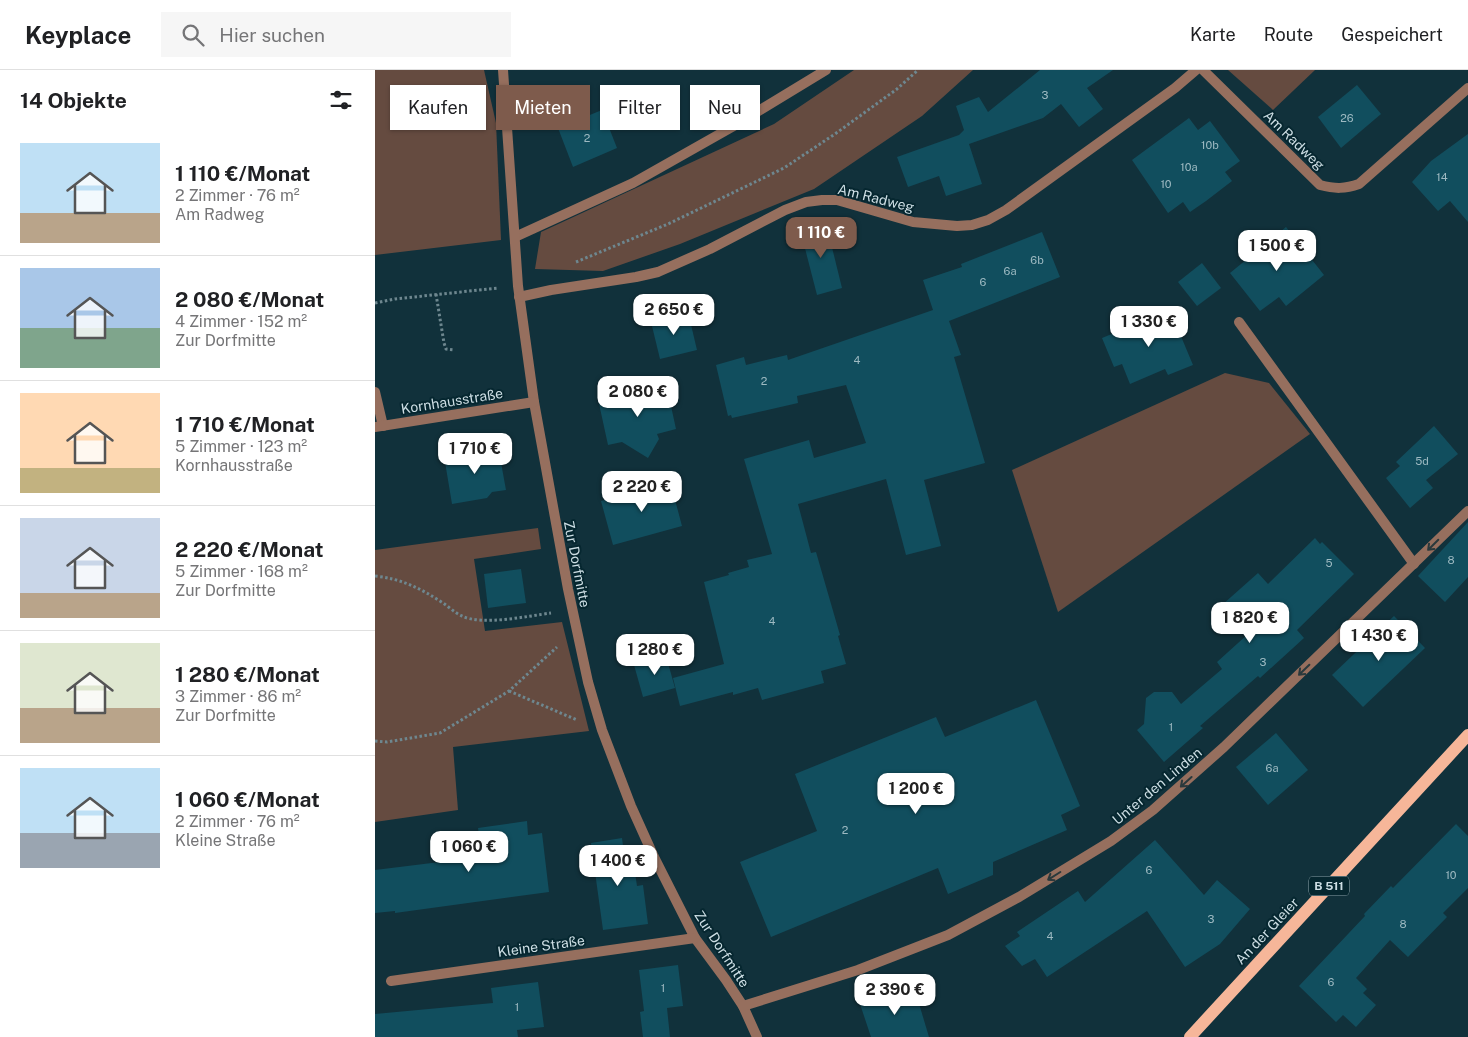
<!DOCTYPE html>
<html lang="de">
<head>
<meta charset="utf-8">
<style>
  body { margin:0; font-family:"Public Sans",sans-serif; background:#f6f6f6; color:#202124; height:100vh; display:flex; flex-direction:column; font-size:19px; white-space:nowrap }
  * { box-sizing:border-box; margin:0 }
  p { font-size:16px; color:#757577 }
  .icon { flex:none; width:28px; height:28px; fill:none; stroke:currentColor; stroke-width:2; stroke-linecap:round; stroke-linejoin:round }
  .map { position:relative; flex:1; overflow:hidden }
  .details { display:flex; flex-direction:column; background:#fff; width:375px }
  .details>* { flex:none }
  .top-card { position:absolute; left:15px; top:15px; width:475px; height:45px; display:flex; gap:10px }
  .price { position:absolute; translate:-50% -42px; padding:0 11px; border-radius:10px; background:#fff; color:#222; font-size:16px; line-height:32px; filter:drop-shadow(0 1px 2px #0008) }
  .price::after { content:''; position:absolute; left:50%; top:30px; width:15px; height:11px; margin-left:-8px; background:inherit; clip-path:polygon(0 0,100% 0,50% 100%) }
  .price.active { background:#7e5b4c; color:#fff }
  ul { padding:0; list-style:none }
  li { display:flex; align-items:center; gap:15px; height:125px; padding:0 20px }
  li+li { border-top:1px solid #e0e0e0 }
  li span { display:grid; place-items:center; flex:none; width:140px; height:100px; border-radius:0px; color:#555 }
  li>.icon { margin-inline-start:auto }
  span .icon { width:60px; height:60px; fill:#fffc; stroke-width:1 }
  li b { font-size:21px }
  h2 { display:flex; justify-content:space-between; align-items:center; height:60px; padding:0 20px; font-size:21px }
  .chip { padding:0 18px; border-radius:0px; background:#fff; box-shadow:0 1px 4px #0004; font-size:18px; line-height:45px }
  .chip.active { background:#7e5b4c; color:#fff }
  header { display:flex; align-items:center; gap:30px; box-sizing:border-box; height:70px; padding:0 25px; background:#fff; border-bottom:1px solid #e0e0e0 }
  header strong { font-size:24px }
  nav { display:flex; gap:28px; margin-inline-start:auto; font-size:18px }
  .search { width:350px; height:45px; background:#f6f6f6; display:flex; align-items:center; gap:12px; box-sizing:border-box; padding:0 18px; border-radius:0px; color:#757577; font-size:19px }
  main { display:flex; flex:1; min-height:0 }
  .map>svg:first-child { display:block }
</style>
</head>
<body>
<header>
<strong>Keyplace</strong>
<div class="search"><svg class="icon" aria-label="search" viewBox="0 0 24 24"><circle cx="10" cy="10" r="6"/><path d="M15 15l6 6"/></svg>Hier suchen</div>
<nav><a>Karte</a><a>Route</a><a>Gespeichert</a></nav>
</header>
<main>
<section class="details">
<h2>14 Objekte<svg class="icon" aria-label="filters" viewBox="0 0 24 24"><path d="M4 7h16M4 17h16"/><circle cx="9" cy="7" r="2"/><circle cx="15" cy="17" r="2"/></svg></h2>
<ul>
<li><span style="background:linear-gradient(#bfe0f5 70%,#b9a48a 0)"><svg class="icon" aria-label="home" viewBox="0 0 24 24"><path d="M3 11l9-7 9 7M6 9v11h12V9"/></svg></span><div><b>1 110 €/Monat</b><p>2 Zimmer · 76 m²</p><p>Am Radweg</p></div></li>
<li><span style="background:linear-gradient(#a9c7e8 60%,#7fa58c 0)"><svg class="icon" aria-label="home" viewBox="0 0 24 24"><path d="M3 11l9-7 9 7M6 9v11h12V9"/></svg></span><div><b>2 080 €/Monat</b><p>4 Zimmer · 152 m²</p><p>Zur Dorfmitte</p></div></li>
<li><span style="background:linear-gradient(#ffd9b3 75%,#c2b280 0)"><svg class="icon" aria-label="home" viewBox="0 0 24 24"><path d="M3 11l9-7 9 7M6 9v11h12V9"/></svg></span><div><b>1 710 €/Monat</b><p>5 Zimmer · 123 m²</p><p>Kornhausstraße</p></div></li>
<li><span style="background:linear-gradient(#c9d6e8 75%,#b9a48a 0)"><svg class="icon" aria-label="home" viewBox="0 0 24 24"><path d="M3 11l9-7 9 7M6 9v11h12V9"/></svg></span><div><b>2 220 €/Monat</b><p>5 Zimmer · 168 m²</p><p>Zur Dorfmitte</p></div></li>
<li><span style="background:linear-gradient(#dfe7d0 65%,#b9a48a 0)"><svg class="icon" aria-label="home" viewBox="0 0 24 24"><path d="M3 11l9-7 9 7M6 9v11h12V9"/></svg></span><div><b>1 280 €/Monat</b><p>3 Zimmer · 86 m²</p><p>Zur Dorfmitte</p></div></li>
<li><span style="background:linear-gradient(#bfe0f5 65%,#9aa5b1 0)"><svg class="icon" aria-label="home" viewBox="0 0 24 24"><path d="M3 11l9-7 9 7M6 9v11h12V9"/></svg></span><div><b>1 060 €/Monat</b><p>2 Zimmer · 76 m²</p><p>Kleine Straße</p></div></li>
</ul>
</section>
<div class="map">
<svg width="1093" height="967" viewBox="0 0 1093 967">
  <rect width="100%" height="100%" fill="#11313b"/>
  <g fill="#654b40">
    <path d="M 0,0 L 109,0 L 121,53 L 126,170 L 0,185 Z"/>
    <path d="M 479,0 L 598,0 L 547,46 L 439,119 L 305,174 L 228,201 L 160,199 L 166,162 L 399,54 Z"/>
    <path d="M 853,0 L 940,0 L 898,40 Z"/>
    <path d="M 850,303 L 894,313 L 935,364 L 683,542 L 637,400 Z"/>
    <path d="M 163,458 L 166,479 L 99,489 L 110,561 L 187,552 L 214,661 L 78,677 L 83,740 L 0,752 L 0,480 Z"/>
  </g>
  <g fill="#114e5e">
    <path d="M 665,0 L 738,0 L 712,18 L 728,39 L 704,57 L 686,34 L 668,48 L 594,74 L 607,114 L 571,126 L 564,106 L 533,117 L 522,87 L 584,65 L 589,60 L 581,36 L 604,27 L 613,42 Z"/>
    <path d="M 982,15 L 1006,44 L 966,78 L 943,47 Z"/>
    <path d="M 227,40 L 242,78 L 198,97 L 183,58 Z"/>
    <path d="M 814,48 L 823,60 L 835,51 L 865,91 L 850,102 L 857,111 L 831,131 L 815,142 L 808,132 L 793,143 L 757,90 Z"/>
    <path d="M 1093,64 L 1093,152 L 1075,131 L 1063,141 L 1037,112 L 1056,91 Z"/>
    <path d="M 451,153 L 467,218 L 442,225 L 425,159 Z"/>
    <path d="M 911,157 L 949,205 L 911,236 L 904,227 L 885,241 L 855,203 Z"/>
    <path d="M 667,162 L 685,207 L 574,251 L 586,285 L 579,287 L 610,393 L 549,410 L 566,476 L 531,485 L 511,409 L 423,434 L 436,483 L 441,482 L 465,565 L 463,566 L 471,594 L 446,601 L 449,613 L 387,630 L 383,618 L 358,625 L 358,622 L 305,636 L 298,608 L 349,594 L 329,512 L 354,505 L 353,503 L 374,497 L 372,490 L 397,484 L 369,389 L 434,370 L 439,388 L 491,373 L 471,315 L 422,326 L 423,333 L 357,348 L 356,345 L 353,346 L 341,295 L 369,287 L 371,295 L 412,285 L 413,290 L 558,240 L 548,210 L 587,197 L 586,194 Z"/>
    <path d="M 827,193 L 846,218 L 822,236 L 803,212 Z"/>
    <path d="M 795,240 L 818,295 L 793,305 L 790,299 L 755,314 L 747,294 L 739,297 L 727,268 Z"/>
    <path d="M 313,242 L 322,280 L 285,289 L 276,252 Z"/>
    <path d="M 291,313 L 301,359 L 282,364 L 284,369 L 273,388 L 247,372 L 233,375 L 223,329 Z"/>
    <path d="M 1059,356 L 1083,384 L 1051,410 L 1058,418 L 1035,438 L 1011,408 L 1025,396 L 1021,392 Z"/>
    <path d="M 123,376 L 131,420 L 117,422 L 112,428 L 77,434 L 69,386 Z"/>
    <path d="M 295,411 L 307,456 L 238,475 L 226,431 Z"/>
    <path d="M 1093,452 L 1093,507 L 1070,532 L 1043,506 Z"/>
    <path d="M 940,468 L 945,474 L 947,472 L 979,504 L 922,560 L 929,568 L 885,608 L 883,606 L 825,656 L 828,658 L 789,692 L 762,660 L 769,654 L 771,628 L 779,622 L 797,622 L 806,634 L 847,599 L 842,592 L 873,564 L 847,535 L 883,503 L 893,514 Z"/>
    <path d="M 146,499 L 151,533 L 113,538 L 109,504 Z"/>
    <path d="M 1019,546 L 1050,578 L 988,637 L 957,605 Z"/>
    <path d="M 291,586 L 300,618 L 268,627 L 259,595 Z"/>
    <path d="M 661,630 L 705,736 L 686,745 L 692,760 L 618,792 L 618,805 L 573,824 L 563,798 L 396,867 L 365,792 L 442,761 L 420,704 L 561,647 L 570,667 Z"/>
    <path d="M 901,663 L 933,700 L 893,735 L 861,697 Z"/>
    <path d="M 152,751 L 153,765 L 167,763 L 174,822 L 20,843 L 20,841 L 0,843 L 0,800 L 81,790 L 79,774 L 105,771 L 103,758 Z"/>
    <path d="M 1081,754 L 1093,766 L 1093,818 L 1068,843 L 1072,847 L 1033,887 L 1015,870 L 981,908 L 992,919 L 988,923 L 1001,935 L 981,957 L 968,945 L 961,952 L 924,916 L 990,846 L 989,844 L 1016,816 L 1018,818 Z"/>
    <path d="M 247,768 L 250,791 L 258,789 L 262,816 L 268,815 L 273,854 L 228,860 L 216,773 Z"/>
    <path d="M 780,770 L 829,825 L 842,810 L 875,839 L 845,874 L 810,897 L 772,841 L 672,907 L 660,889 L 647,896 L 630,876 L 645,866 L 642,862 L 703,821 L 710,832 Z"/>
    <path d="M 303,895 L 308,936 L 292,938 L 295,967 L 268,967 L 265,942 L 269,941 L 264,900 Z"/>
    <path d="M 163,912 L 169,957 L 142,960 L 143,967 L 0,967 L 0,944 L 118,933 L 116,918 Z"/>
    <path d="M 539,917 L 554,967 L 496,967 L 485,934 Z"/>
  </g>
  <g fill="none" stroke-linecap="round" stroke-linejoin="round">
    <g stroke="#6e878f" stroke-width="3" stroke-dasharray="2.5 2.5" stroke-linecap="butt">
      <path d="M 201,192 L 293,154 L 409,98 L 460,64 L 522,19 L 543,0"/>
      <path d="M 61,224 L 69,273 L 71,279 L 79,280"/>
      <path d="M 0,233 L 20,229 L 123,218"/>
      <path d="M 0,506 C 27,509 45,518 68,533 C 74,537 80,543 87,546 C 107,556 153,546 176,543"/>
      <path d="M 134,621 L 202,650"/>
      <path d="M 0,671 L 12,672 L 65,663 L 134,621 L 182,577"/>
    </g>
    <g stroke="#966f5e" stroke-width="10">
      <path d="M 140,167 L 258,113 L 357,57 L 451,0"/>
      <path d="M 864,252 L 1039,494"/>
    </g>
    <g stroke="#966f5e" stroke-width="10">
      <path d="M 128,0 L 143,216 L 159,332 L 193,519 L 213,612 L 227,660 L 256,736 L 279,787 L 320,868 L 351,910 L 368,936 L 382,967"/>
      <path d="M 828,0 L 945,115 C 960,119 970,119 984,114 L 1093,18"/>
      <path d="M 144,227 L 176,220 L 261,207 L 283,202 L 335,179 L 410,140 L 431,132 L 447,130 L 462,130 L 538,152 L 582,156 L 597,155 L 613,150 L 631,140 L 800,18 L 821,0"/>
      <path d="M 0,322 L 8,356"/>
      <path d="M 0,357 L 159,332"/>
      <path d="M 16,911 L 320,868"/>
      <path d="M 368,936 L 483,900 L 573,865 L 644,827 L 736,771 L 778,740 L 849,677 L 1093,441"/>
    </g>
    <path stroke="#f6b699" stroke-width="12" d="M 815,967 L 1093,665"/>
  </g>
  <defs><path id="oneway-shaft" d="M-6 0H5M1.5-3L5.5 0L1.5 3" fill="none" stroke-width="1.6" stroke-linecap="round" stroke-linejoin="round" transform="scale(1.25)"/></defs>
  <g stroke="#2a393c">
    <use href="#oneway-shaft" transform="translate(1058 475) rotate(135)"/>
    <use href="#oneway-shaft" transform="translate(929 600) rotate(136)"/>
    <use href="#oneway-shaft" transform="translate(811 712) rotate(138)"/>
    <use href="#oneway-shaft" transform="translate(679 806) rotate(148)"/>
  </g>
  <g text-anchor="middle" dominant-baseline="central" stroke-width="4" stroke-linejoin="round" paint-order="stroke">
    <g font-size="11" fill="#9ebac2">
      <text x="670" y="25">3</text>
      <text x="972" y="48">26</text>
      <text x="212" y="68">2</text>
      <text x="835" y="75">10b</text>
      <text x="814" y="97">10a</text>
      <text x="1067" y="107">14</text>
      <text x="791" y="114">10</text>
      <text x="662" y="190">6b</text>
      <text x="635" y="201">6a</text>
      <text x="608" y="212">6</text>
      <text x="482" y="290">4</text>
      <text x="389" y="311">2</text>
      <text x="1047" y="391">5d</text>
      <text x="1076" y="490">8</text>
      <text x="954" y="493">5</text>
      <text x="397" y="551">4</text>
      <text x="888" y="592">3</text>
      <text x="796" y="657">1</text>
      <text x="897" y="698">6a</text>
      <text x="470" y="760">2</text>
      <text x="774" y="800">6</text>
      <text x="1076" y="805">10</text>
      <text x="836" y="849">3</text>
      <text x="1028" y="854">8</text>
      <text x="675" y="866">4</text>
      <text x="956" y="912">6</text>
      <text x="288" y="918">1</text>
      <text x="142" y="937">1</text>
    </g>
    <rect fill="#062730" stroke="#91a7ae" stroke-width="1" x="934" y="806.5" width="40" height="19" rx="4"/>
    <g font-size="12" font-weight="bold" fill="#cddee4">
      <text x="954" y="816">B 511</text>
    </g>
    <g font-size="14" fill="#cddee4" stroke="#062730">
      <text transform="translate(919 70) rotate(44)">Am Radweg</text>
      <text transform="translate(501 128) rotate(14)">Am Radweg</text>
      <text transform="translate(77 331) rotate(-9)">Kornhausstraße</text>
      <text transform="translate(202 494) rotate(79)">Zur Dorfmitte</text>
      <text transform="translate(782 716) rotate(-40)">Unter den Linden</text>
      <text transform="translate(892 861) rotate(-47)">An der Gleier</text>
      <text transform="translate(166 876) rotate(-8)">Kleine Straße</text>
      <text transform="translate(347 879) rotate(57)">Zur Dorfmitte</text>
    </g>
  </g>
</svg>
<b class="price active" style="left:446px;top:189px">1 110 €</b>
<b class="price" style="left:902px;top:202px">1 500 €</b>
<b class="price" style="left:299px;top:266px">2 650 €</b>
<b class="price" style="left:774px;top:278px">1 330 €</b>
<b class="price" style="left:263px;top:348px">2 080 €</b>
<b class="price" style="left:100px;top:405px">1 710 €</b>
<b class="price" style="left:267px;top:443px">2 220 €</b>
<b class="price" style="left:875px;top:574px">1 820 €</b>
<b class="price" style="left:1004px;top:592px">1 430 €</b>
<b class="price" style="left:280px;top:606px">1 280 €</b>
<b class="price" style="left:541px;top:745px">1 200 €</b>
<b class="price" style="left:94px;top:803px">1 060 €</b>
<b class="price" style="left:243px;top:817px">1 400 €</b>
<b class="price" style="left:520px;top:946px">2 390 €</b>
<div class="top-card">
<a class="chip">Kaufen</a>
<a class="chip active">Mieten</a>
<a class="chip">Filter</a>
<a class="chip">Neu</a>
</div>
</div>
</main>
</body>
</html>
